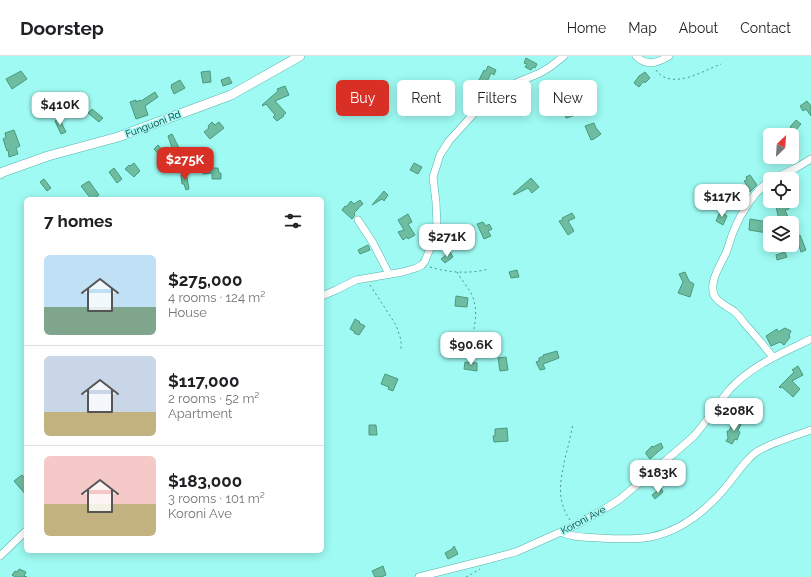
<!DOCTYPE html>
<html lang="en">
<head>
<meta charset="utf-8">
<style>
  body { margin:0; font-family:Raleway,sans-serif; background:#f2f2f2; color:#202124; height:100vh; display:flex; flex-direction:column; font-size:15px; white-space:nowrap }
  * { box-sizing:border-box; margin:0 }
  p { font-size:13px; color:#757577 }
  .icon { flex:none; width:22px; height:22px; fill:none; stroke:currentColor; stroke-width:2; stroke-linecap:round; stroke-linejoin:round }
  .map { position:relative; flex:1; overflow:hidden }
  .side { position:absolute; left:24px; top:141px; width:300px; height:356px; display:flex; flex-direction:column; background:#fff; border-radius:6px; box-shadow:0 2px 10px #0003 }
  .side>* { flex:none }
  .hud { position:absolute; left:336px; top:24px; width:380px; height:36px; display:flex; gap:8px }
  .needle { width:26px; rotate:25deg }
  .tools { position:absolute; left:763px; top:72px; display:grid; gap:8px }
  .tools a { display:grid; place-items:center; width:36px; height:36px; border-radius:6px; background:#fff; box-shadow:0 2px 10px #0003; font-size:20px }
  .price { position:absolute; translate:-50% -34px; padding:0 9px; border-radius:8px; background:#fff; color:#222; font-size:13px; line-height:26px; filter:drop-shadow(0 1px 2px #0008) }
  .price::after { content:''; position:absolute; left:50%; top:24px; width:12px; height:9px; margin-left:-6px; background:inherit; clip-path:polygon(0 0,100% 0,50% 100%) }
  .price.active { background:#d93025; color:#fff }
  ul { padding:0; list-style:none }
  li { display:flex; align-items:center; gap:12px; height:100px; padding:0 20px }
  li+li { border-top:1px solid #e0e0e0 }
  li span { display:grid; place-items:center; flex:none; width:112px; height:80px; border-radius:6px; color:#555 }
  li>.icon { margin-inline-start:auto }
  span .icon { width:48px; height:48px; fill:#fffc; stroke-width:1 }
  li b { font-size:17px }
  h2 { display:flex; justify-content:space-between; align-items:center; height:48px; padding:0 20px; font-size:17px }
  .pill { padding:0 14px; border-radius:6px; background:#fff; box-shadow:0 2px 10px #0003; font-size:14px; line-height:36px }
  .pill.active { background:#d93025; color:#fff }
  header { display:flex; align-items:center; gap:24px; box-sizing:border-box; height:56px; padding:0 20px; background:#fff; border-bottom:1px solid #e0e0e0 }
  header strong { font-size:19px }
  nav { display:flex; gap:22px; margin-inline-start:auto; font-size:14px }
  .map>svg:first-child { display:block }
</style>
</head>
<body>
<header>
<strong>Doorstep</strong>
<nav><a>Home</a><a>Map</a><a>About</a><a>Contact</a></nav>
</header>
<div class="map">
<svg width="811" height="521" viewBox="0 0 811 521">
  <rect width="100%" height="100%" fill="#9efaf2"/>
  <g fill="#6ebda0" stroke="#4a997e">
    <path d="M 526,2 L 537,8 L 535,12 L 533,11 L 531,14 L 525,11 L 527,8 L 524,7 Z"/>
    <path d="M 488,10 L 496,14 L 494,19 L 491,17 L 486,28 L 479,24 L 484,14 L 486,15 Z"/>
    <path d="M 21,15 L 27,23 L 12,33 L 6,23 Z"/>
    <path d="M 210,15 L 211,26 L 203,27 L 201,16 Z"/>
    <path d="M 645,16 L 650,22 L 645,27 L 644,25 L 639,31 L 634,27 L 639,20 Z"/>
    <path d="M 229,21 L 232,27 L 223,30 L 221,24 Z"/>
    <path d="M 180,24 L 185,32 L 174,38 L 171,31 L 172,30 L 171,29 Z"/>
    <path d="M 285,30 L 289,39 L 275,45 L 286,57 L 283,59 L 284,60 L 277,65 L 273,61 L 275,59 L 266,48 L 263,50 L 262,49 L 278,35 L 277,33 Z"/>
    <path d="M 155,36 L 158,41 L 145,50 L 148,59 L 136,63 L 130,46 L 136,44 L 136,46 L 140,44 L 141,45 Z"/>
    <path d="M 575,45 L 577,50 L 571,53 L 573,60 L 566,62 L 564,53 L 561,54 L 559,48 L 566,46 L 566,50 Z"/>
    <path d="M 807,45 L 811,50 L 811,60 L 806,53 L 803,55 L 800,50 Z"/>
    <path d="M 92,53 L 103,62 L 99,66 L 88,57 Z"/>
    <path d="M 59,62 L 66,76 L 61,78 L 55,65 Z"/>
    <path d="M 796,64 L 801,68 L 795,75 L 790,71 Z"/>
    <path d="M 212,66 L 215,69 L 219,66 L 224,72 L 210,83 L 204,76 L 209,72 L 208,70 Z"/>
    <path d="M 594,67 L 596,72 L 601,78 L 594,83 L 591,84 L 585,70 Z"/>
    <path d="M 14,74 L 20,90 L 16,92 L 18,98 L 9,101 L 8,94 L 7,95 L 3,83 L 6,81 L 5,77 Z"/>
    <path d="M 172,78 L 182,98 L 175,101 L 168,80 Z"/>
    <path d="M 158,89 L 168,101 L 161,109 L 157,106 L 161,101 L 154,93 Z"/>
    <path d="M 134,107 L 140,115 L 134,121 L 125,113 L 129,109 L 130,110 Z"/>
    <path d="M 414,107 L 422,111 L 418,118 L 410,114 Z"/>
    <path d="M 114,112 L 122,123 L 117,127 L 109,116 Z"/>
    <path d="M 203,112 L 218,112 L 219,117 L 221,117 L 221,123 L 212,123 L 212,117 L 203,118 Z"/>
    <path d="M 186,116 L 189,133 L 186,134 L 184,128 L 182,128 L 181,119 Z"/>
    <path d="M 750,119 L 757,129 L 751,135 L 746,137 L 744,132 L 748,131 L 744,125 L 747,124 L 746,121 Z"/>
    <path d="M 531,122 L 539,131 L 532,137 L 528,132 L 514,139 L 513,138 Z"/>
    <path d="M 44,123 L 51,132 L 47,135 L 40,126 Z"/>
    <path d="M 89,125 L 99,139 L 93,143 L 91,143 L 81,130 Z"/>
    <path d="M 384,135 L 388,139 L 384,145 L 382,143 L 372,149 Z"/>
    <path d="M 360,144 L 363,148 L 358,152 L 359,152 L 354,157 L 355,159 L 352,163 L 342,154 L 345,150 L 346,151 L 351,145 L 354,148 Z"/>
    <path d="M 780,145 L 787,145 L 789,153 L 785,154 L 788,161 L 779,164 L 775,146 Z"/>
    <path d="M 720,156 L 727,160 L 723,169 L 716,165 Z"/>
    <path d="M 572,157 L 575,162 L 568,165 L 574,175 L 568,179 L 559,165 L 563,164 L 562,162 Z"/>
    <path d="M 408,158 L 412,166 L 408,168 L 415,179 L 408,183 L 407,181 L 403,184 L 398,176 L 404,174 L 398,164 Z"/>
    <path d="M 750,163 L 768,166 L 767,177 L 749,174 Z"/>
    <path d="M 483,166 L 486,170 L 489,168 L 492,173 L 488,175 L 491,180 L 484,183 L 477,168 Z"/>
    <path d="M 800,179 L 806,194 L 801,196 L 796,181 Z"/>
    <path d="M 368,189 L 370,194 L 360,198 L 358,194 Z"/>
    <path d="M 450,196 L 453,201 L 445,207 L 441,203 Z"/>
    <path d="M 785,196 L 787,201 L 777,204 L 776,199 Z"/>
    <path d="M 517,214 L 519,221 L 511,222 L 509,216 Z"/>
    <path d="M 685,216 L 689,225 L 694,228 L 690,241 L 678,237 L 683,226 L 679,218 Z"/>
    <path d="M 456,240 L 468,242 L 467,251 L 455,250 Z"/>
    <path d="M 355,263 L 360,266 L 359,267 L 365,270 L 359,279 L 354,277 L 355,276 L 350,273 Z"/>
    <path d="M 785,272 L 791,275 L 789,279 L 790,281 L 784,289 L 780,286 L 771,290 L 766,280 L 777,273 L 778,276 Z"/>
    <path d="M 557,295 L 559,302 L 543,308 L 545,313 L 540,314 L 536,306 L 539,305 L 539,302 L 544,300 L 543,299 Z"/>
    <path d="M 506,301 L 508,314 L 500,315 L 498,302 Z"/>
    <path d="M 465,306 L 477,307 L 477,315 L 464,313 Z"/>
    <path d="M 798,310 L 803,319 L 792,325 L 800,333 L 793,341 L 782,331 L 780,332 L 779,331 L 794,316 L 792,314 Z"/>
    <path d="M 385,318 L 398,323 L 393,335 L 388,333 L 389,331 L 381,328 Z"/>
    <path d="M 734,364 L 741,368 L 738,375 L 740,376 L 737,384 L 735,383 L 732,388 L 726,385 L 728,382 L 727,375 L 729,375 Z"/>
    <path d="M 369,369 L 376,369 L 377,379 L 369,379 Z"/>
    <path d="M 507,372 L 508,385 L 494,386 L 493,380 L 495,380 L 495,373 Z"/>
    <path d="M 661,387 L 663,392 L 659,395 L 650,403 L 646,398 L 646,396 L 652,390 L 653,391 Z"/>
    <path d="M 22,419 L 26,423 L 26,439 L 14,425 Z"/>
    <path d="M 661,432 L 663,436 L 655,443 L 652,439 Z"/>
    <path d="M 454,490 L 458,498 L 448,503 L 445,497 L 452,493 Z"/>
    <path d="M 383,510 L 386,519 L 381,521 L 375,521 L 372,515 Z"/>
    <path d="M 19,513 L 26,516 L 24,520 L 27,521 L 15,521 L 12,519 L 15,515 L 17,516 Z"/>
  </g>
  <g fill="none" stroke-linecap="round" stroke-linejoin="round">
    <defs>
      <g id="minor">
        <path d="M 636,0 C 647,11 657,7 669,0"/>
        <path d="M 773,123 L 796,112 L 811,103"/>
        <path d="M 770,125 C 755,134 741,157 734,174 C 731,181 729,189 726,197 C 721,208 706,230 716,242 C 719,247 730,252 735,256 C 739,260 742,264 745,268 C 755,279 764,290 773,301"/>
        <path d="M 358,164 L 373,187 L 389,218"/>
        <path d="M 435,180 L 452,178 L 471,173"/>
        <path d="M 322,240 L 336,234 L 356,224 L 403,216 L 416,212 L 422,209 L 425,205 L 435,180 L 437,170 L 436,146 L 433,121 L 440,99 L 449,85 L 487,43 L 504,32 L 540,17 L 550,11 L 564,0"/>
        <path d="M 561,476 C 573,482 586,481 599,482 C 616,483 635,484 651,481 C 675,476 696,462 713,445 C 725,434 734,420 744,408 C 748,404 751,400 755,397 C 767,388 795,380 811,374"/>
        <path d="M 0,500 L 26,475"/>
        <path d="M 419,521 L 486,504 L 516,496 L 574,470 L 603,454 L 620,443 L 650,418 L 693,381 C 707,366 717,348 730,333 C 752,309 783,297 811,283"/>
      </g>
      <path id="tertiary" d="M 0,118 L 3,116 L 48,100 L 118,81 L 231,39 L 300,0"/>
    </defs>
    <use href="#minor" stroke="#56b2ab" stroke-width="8"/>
    <use href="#tertiary" stroke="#56b2ab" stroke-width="10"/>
    <g stroke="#51928d" stroke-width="1" stroke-dasharray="2 3" stroke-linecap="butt">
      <path d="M 656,14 C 671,35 703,15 721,8"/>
      <path d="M 430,211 C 450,217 469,218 489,213"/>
      <path d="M 457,216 C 461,223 467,230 471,237 C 480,255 474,274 469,292"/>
      <path d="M 370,229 L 396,269 L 401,284 L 401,293"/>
      <path d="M 570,464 C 555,442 561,422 566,398 C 569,388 571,377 573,367"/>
      <path d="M 466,521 L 470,519 L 480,513"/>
    </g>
    <use href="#minor" stroke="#fff" stroke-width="7"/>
    <use href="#tertiary" stroke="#fff" stroke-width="9"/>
  </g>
  <g text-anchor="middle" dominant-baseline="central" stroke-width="3" stroke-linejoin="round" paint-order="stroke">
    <g font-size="10" fill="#0a3330" stroke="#9efaf2">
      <text transform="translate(153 68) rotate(-21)">Funguoni Rd</text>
      <text transform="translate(583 464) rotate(-28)">Koroni Ave</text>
    </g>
  </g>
</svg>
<div class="tools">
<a><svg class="needle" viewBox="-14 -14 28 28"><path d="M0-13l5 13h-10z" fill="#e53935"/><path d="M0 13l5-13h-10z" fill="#757577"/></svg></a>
<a><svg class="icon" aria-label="locate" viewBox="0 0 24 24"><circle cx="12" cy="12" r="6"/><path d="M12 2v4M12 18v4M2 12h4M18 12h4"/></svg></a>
<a><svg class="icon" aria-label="layers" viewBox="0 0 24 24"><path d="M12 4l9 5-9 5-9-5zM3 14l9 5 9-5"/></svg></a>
</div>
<b class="price" style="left:60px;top:70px">$410K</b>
<b class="price active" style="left:185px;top:125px">$275K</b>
<b class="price" style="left:722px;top:162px">$117K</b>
<b class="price" style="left:447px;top:202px">$271K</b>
<b class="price" style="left:471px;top:310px">$90.6K</b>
<b class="price" style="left:734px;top:376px">$208K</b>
<b class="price" style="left:658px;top:438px">$183K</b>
<div class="hud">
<a class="pill active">Buy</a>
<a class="pill">Rent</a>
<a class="pill">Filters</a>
<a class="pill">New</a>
</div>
<section class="side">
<h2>7 homes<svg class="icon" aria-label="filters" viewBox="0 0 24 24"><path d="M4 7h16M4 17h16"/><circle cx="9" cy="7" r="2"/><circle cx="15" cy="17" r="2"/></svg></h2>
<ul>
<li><span style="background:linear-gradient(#bfe0f5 65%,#7fa58c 0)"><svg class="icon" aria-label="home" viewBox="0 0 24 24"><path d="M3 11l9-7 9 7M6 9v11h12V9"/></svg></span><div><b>$275,000</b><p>4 rooms · 124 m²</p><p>House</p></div></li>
<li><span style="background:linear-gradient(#c9d6e8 70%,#c2b280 0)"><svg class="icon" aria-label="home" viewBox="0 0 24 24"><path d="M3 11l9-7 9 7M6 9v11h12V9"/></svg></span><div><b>$117,000</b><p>2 rooms · 52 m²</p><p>Apartment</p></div></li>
<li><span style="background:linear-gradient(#f6c9c9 60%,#c2b280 0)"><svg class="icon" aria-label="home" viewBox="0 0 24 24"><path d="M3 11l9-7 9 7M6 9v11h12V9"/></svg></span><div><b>$183,000</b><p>3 rooms · 101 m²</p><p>Koroni Ave</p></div></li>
</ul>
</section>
</div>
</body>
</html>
